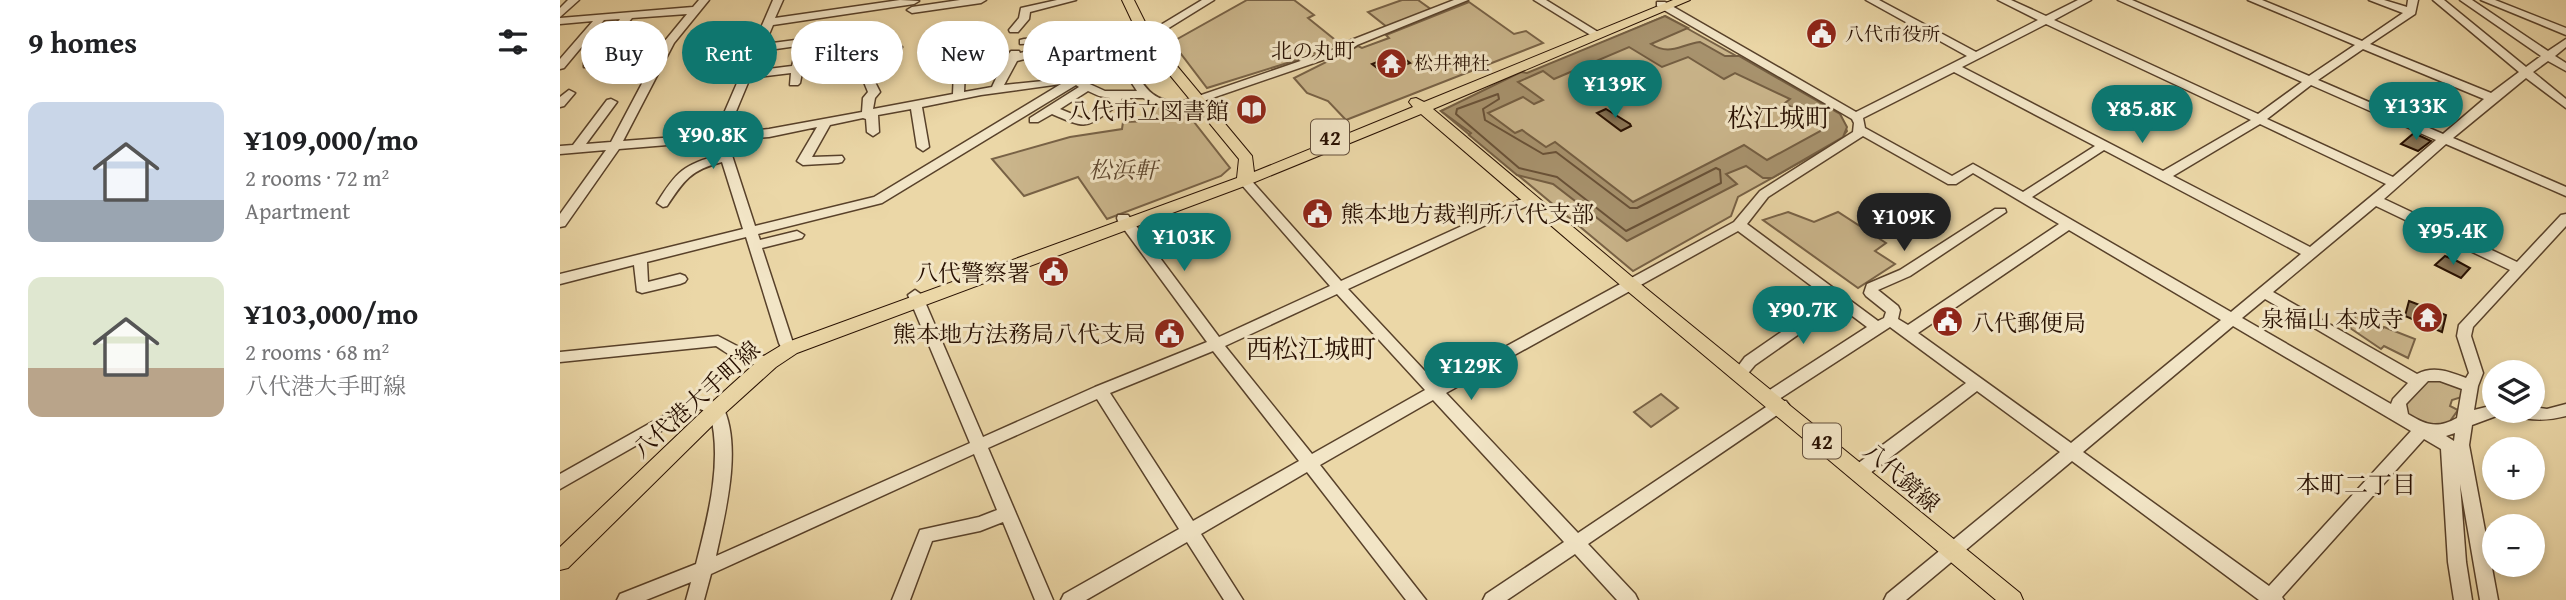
<!DOCTYPE html>
<html lang="en">
<head>
<meta charset="utf-8">
<style>
  body { margin:0; font-family:"Gentium Book Plus","Noto Serif JP",serif; background:#f6f6f6; color:#202124; height:100vh; display:flex; flex-direction:column; font-size:26px; white-space:nowrap }
  * { box-sizing:border-box; margin:0 }
  p { font-size:23px; color:#757577 }
  .icon { flex:none; width:38px; height:38px; fill:none; stroke:currentColor; stroke-width:2; stroke-linecap:round; stroke-linejoin:round }
  .map { position:relative; flex:1; overflow:hidden }
  .sheet { display:flex; flex-direction:column; background:#fff; width:560px }
  .sheet>* { flex:none }
  .banner { position:absolute; left:21px; top:21px; width:665px; height:63px; display:flex; gap:14px }
  .fabs { position:absolute; left:1922px; top:360px; display:grid; gap:14px }
  .fabs a { display:grid; place-items:center; width:63px; height:63px; border-radius:50%; background:#fff; box-shadow:0 4px 10px #0003; font-size:35px }
  .price { position:absolute; translate:-50% -60px; padding:0 16px; border-radius:24px; background:#0f766e; color:#fff; font-size:23px; line-height:46px; filter:drop-shadow(0 2px 4px #0008) }
  .price::after { content:''; position:absolute; left:50%; top:42px; width:21px; height:16px; margin-left:-10px; background:inherit; clip-path:polygon(0 0,100% 0,50% 100%) }
  .price.active { background:#222; color:#fff }
  ul { padding:0; list-style:none }
  li { display:flex; align-items:center; gap:21px; height:175px; padding:0 28px }
  li span { display:grid; place-items:center; flex:none; width:196px; height:140px; border-radius:14px; color:#555 }
  li>.icon { margin-inline-start:auto }
  span .icon { width:84px; height:84px; fill:#fffc; stroke-width:1 }
  li b { font-size:30px }
  h2 { display:flex; justify-content:space-between; align-items:center; height:84px; padding:0 28px; font-size:30px }
  .tag { padding:0 24px; border-radius:32px; background:#fff; box-shadow:0 4px 10px #0003; font-size:24px; line-height:63px }
  .tag.active { background:#0f766e; color:#fff }
  main { display:flex; flex:1; min-height:0 }
  .map>svg:first-child { display:block }
</style>
</head>
<body>
<main>
<section class="sheet">
<h2>9 homes<svg class="icon" aria-label="filters" viewBox="0 0 24 24"><path d="M4 7h16M4 17h16"/><circle cx="9" cy="7" r="2"/><circle cx="15" cy="17" r="2"/></svg></h2>
<ul>
<li><span style="background:linear-gradient(#c9d6e8 70%,#9aa5b1 0)"><svg class="icon" aria-label="home" viewBox="0 0 24 24"><path d="M3 11l9-7 9 7M6 9v11h12V9"/></svg></span><div><b>¥109,000/mo</b><p>2 rooms · 72 m²</p><p>Apartment</p></div></li>
<li><span style="background:linear-gradient(#dfe7d0 65%,#b9a48a 0)"><svg class="icon" aria-label="home" viewBox="0 0 24 24"><path d="M3 11l9-7 9 7M6 9v11h12V9"/></svg></span><div><b>¥103,000/mo</b><p>2 rooms · 68 m²</p><p>八代港大手町線</p></div></li>
</ul>
</section>
<div class="map">
<svg width="2006" height="600" viewBox="0 0 2006 600">
  <rect width="100%" height="100%" fill="#ebd7a7"/>
  <filter id="stains"><feTurbulence type="fractalNoise" baseFrequency=".00286" numOctaves="4"/><feColorMatrix values="0 0 0 0 .2 0 0 0 0 .09 0 0 0 0 .02 0 0 0 .5 -.17"/></filter>
  <radialGradient id="worn" r=".72"><stop offset=".6" stop-color="#630" stop-opacity="0"/><stop offset="1" stop-color="#630" stop-opacity=".3"/></radialGradient>
  <g fill="#cab58b" stroke="#786246" stroke-width="2">
    <path d="M 687,0 L 734,0 L 754,15 L 748,18 L 779,43 L 737,60 L 647,88 L 612,42 Z"/>
    <path d="M 842,0 L 858,0 L 872,10 L 827,27 L 808,12 Z"/>
    <path d="M 909,2 L 954,34 L 966,31 L 983,43 L 786,120 L 768,101 L 747,93 L 734,78 L 798,46 L 802,48 L 829,38 L 826,35 Z"/>
    <path d="M 1105,16 L 1280,114 L 1287,131 L 1280,140 L 1178,197 L 1171,216 L 1073,271 L 881,111 Z"/>
    <path d="M 593,107 L 623,108 L 670,168 L 661,176 L 547,219 L 518,177 L 464,196 L 432,159 L 510,137 L 562,129 L 563,122 L 593,121 Z"/>
    <path d="M 1228,212 L 1254,222 L 1278,212 L 1326,243 L 1315,251 L 1335,264 L 1298,288 L 1203,220 Z"/>
    <path d="M 1797,313 L 1806,317 L 1803,322 L 1821,330 L 1824,327 L 1855,339 L 1848,358 L 1824,346 L 1821,349 L 1790,328 Z"/>
    <path d="M 1880,379 L 1900,388 L 1905,396 L 1892,400 L 1890,406 L 1898,410 L 1885,428 L 1851,420 L 1843,408 L 1867,380 Z"/>
    <path d="M 1101,394 L 1118,408 L 1091,427 L 1074,412 Z"/>
  </g>
  <path fill="#a8936e" stroke="#745e42" stroke-width="2" fill-rule="evenodd" d="M 1105,16 L 1128,28 L 1091,44 C 1110,56 1119,45 1140,42 L 1165,56 L 1179,56 L 1280,114 L 1287,127 L 1283,137 L 1212,178 L 1203,178 L 1186,166 L 1166,174 L 1177,184 L 1067,241 L 993,184 L 957,175 L 909,135 L 911,133 L 881,111 L 961,72 L 967,73 ZM 1069,47 L 1102,67 L 1128,57 L 1164,79 L 1175,73 L 1230,99 L 1225,103 L 1266,128 L 1207,160 L 1184,145 L 1073,202 L 995,142 L 986,147 L 962,130 L 955,133 L 928,113 L 963,97 L 974,104 L 983,100 L 958,82 L 983,71 L 994,79 Z"/>
  <g fill="none" stroke-linecap="round" stroke-linejoin="round">
    <path stroke="#685137" stroke-width="2" d="M 938,94 L 939,99 L 923,109 L 925,120 L 983,154 L 996,152 L 1070,208 L 1077,208 L 1156,168 L 1160,170 L 1161,183 L 1066,231 L 997,177 L 959,168 L 896,114 L 897,109 Z"/>
  </g>
  <g fill="#8d7757" stroke="#270f00" stroke-width="2">
    <path d="M 838,54 L 850,63 L 824,73 L 812,64 Z"/>
    <path d="M 1046,109 L 1070,124 L 1071,126 L 1061,131 L 1037,113 Z"/>
    <path d="M 1854,133 L 1871,141 L 1858,151 L 1841,144 Z"/>
    <path d="M 1885,256 L 1897,261 L 1910,268 L 1901,278 L 1875,265 Z"/>
    <path d="M 1849,301 L 1886,315 L 1882,332 L 1845,316 Z"/>
  </g>
  <g fill="none" stroke-linecap="round" stroke-linejoin="round">
    <defs>
      <g id="minor">
        <path d="M 8,0 L 19,0 L 0,17 L 0,8 Z"/>
        <path d="M 139,0 L 149,0 L 114,43 L 63,141 L 155,134 L 213,0 L 223,0 L 215,18 L 340,0 L 359,1 L 354,4 L 213,25 L 205,44 L 243,39 L 248,42 L 240,83 L 238,85 L 230,85 L 231,73 L 190,78 L 167,133 L 209,129 L 302,112 L 303,98 L 308,92 L 299,70 L 280,75 L 274,72 L 297,64 L 297,58 L 289,55 L 297,51 L 297,47 L 289,44 C 297,39 318,33 326,39 L 307,45 L 307,49 L 337,44 L 342,47 L 341,49 L 307,56 L 307,66 L 320,92 L 315,98 L 313,109 L 393,94 L 394,71 L 391,67 L 396,64 L 405,70 L 404,92 L 432,87 L 445,59 L 451,51 L 459,51 L 460,53 L 507,42 L 460,44 L 460,40 L 464,39 L 514,35 L 528,41 L 516,46 L 509,59 L 501,59 L 500,57 L 503,49 L 457,61 L 444,85 L 513,78 L 642,0 L 654,0 L 523,81 L 545,91 L 577,91 L 560,65 L 565,62 L 569,63 C 585,86 590,102 621,102 L 781,47 L 789,41 L 894,0 L 908,0 L 797,45 L 789,51 L 626,107 L 604,108 L 583,98 L 562,98 L 560,104 C 525,127 531,131 492,114 L 478,122 L 470,122 L 470,118 L 519,87 L 516,85 L 322,203 L 198,234 L 200,240 L 237,231 L 244,235 L 242,238 L 202,248 L 233,343 L 231,347 L 221,347 L 219,343 L 186,237 L 87,262 L 88,282 L 120,274 L 125,276 L 127,279 L 125,282 L 120,284 L 82,293 L 77,291 L 74,265 L 0,284 L 0,274 L 183,229 L 162,162 C 131,170 124,180 107,206 L 103,207 L 97,203 C 116,172 124,164 160,155 L 156,141 L 59,149 L 5,226 L 0,227 L 0,214 L 46,150 L 0,154 L 0,146 L 13,145 L 47,100 L 51,99 L 57,102 L 26,144 L 51,142 L 104,42 L 127,14 L 72,18 L 32,67 L 24,67 L 24,63 L 60,19 L 44,20 L 4,68 L 0,69 L 0,59 L 33,21 L 0,24 L 0,18 L 133,7 ZM 237,46 L 232,66 L 193,71 L 202,51 ZM 501,84 L 314,197 L 195,226 L 167,140 L 209,137 L 257,127 L 237,161 L 243,165 L 278,163 L 282,162 L 284,159 L 282,156 L 252,157 L 270,125 L 303,118 L 306,119 L 307,132 L 313,136 L 319,132 L 318,115 L 351,109 L 357,147 L 363,151 L 369,147 L 362,107 L 421,95 ZM 528,91 L 539,96 L 550,98 L 550,101 L 522,118 L 500,109 Z"/>
        <path d="M 400,0 L 426,0 L 421,3 L 352,13 L 347,10 L 352,7 Z"/>
        <path d="M 497,0 L 516,0 L 470,12 L 469,19 L 458,32 L 450,32 L 449,30 L 459,18 L 461,8 Z"/>
        <path d="M 974,0 L 986,0 L 1038,32 L 1033,35 L 1029,34 Z"/>
        <path d="M 1306,0 L 1319,0 L 1416,52 L 1478,20 L 1438,0 L 1451,0 L 1486,16 L 1518,0 L 1531,0 L 1494,20 L 1698,114 L 1742,82 L 1558,0 L 1572,0 L 1749,76 L 1795,45 L 1688,0 L 1702,0 L 1802,41 L 1843,13 L 1809,0 L 1824,0 L 1847,7 L 1848,0 L 1858,0 L 1855,14 L 1810,44 L 1931,93 L 1959,72 L 1873,0 L 1884,0 L 1966,67 L 1981,56 L 1900,0 L 1912,0 L 1988,51 L 2006,39 L 2006,47 L 1995,56 L 2006,63 L 2006,71 L 1988,61 L 1973,72 L 2006,99 L 2006,108 L 1966,78 L 1893,138 L 2006,187 L 2006,196 L 1886,144 L 1824,199 L 1957,262 L 2001,215 L 2006,214 L 2006,226 L 1913,327 L 1911,336 L 1923,373 L 1918,386 L 1914,410 L 1934,405 L 1934,411 L 1942,411 L 1939,415 L 1912,425 L 1909,445 L 1938,600 L 1920,600 L 1900,484 L 1906,562 L 1912,600 L 1894,600 L 1888,562 L 1881,449 L 1864,439 L 1722,597 L 1724,600 L 1699,600 L 1512,461 L 1346,600 L 1324,600 L 1327,594 L 1500,452 L 1417,391 L 1305,477 L 1299,479 L 1293,477 L 1291,472 L 1293,467 L 1406,383 L 1330,327 L 1216,401 L 1226,401 L 1229,405 L 1226,409 L 1028,544 L 1075,594 L 1078,600 L 1057,600 L 1015,554 L 947,600 L 923,600 L 926,594 L 1004,542 L 873,400 L 760,465 L 866,600 L 846,600 L 747,472 L 641,534 L 683,600 L 664,600 L 627,542 L 526,600 L 501,600 L 504,594 L 619,529 L 537,399 L 428,448 L 493,600 L 475,600 L 443,522 L 420,531 L 372,541 L 350,600 L 332,600 L 360,530 L 419,517 L 437,510 L 414,454 L 151,574 L 144,600 L 126,600 L 131,582 L 86,600 L 57,600 L 60,594 L 136,564 C 148,517 163,461 150,413 L 140,409 L 0,489 L 0,474 L 133,399 L 138,397 L 162,405 C 183,445 165,514 156,556 L 410,443 L 348,295 L 355,290 L 362,295 L 423,437 L 535,387 L 647,342 L 558,221 L 557,218 L 558,215 L 568,215 L 659,337 L 770,286 L 681,184 L 679,181 L 681,178 L 689,178 L 781,281 L 959,200 L 967,200 L 969,203 L 967,206 L 788,289 L 877,384 L 1174,222 L 1200,191 L 1293,132 L 1294,123 L 1292,119 L 1097,6 L 1097,2 L 1105,2 L 1296,112 L 1407,56 ZM 1486,24 L 1691,120 L 1603,171 L 1402,67 ZM 1803,49 L 1924,99 L 1883,134 L 1758,80 ZM 1394,72 L 1535,146 L 1463,192 L 1413,164 L 1392,176 L 1305,128 L 1303,118 ZM 1751,85 L 1876,140 L 1833,177 L 1707,119 ZM 1700,124 L 1826,184 L 1750,247 L 1613,176 ZM 1303,136 L 1388,184 L 1396,184 L 1413,173 L 1499,224 L 1348,325 L 1338,319 L 1340,310 L 1338,306 L 1318,290 L 1350,276 L 1446,212 L 1445,209 L 1435,209 L 1340,270 L 1307,284 L 1304,293 L 1306,296 L 1326,312 L 1324,318 L 1318,321 L 1187,224 L 1208,197 ZM 1544,150 L 1741,254 L 1671,312 L 1472,197 ZM 1816,206 L 1950,270 L 1899,325 L 1897,336 L 1909,373 L 1906,378 C 1890,372 1874,365 1857,374 L 1713,292 ZM 1509,230 L 1661,320 L 1511,443 L 1358,333 ZM 1178,231 L 1269,299 L 1185,357 L 1173,373 L 1175,377 L 1185,377 L 1195,365 L 1279,306 L 1307,327 L 1205,393 L 1202,397 L 1205,401 L 1215,401 L 1018,533 L 886,393 ZM 777,294 L 865,390 L 752,454 L 665,346 ZM 1705,299 L 1848,383 L 1833,399 L 1831,404 L 1682,318 ZM 1673,326 L 1851,431 L 1709,586 L 1523,452 ZM 653,351 L 739,461 L 633,521 L 550,393 ZM 1868,381 L 1880,381 L 1902,389 L 1897,418 C 1877,429 1866,425 1848,414 L 1846,404 ZM 1895,433 L 1894,441 L 1886,436 Z"/>
        <path d="M 1921,0 L 1935,0 L 2006,28 L 2006,35 Z"/>
        <path d="M 9,90 L 15,93 L 4,106 L 0,107 L 0,97 Z"/>
        <path d="M 158,336 L 179,347 L 204,356 L 206,360 L 204,364 C 189,368 168,354 156,346 L 0,362 L 0,352 Z"/>
        <path d="M 2006,404 L 2006,416 C 1987,421 1970,421 1951,415 L 1948,411 L 1972,411 L 1972,407 L 1987,409 Z"/>
      </g>
      <path id="major" d="M 562,0 L 574,0 L 592,36 L 692,156 L 694,172 L 853,107 L 849,102 L 851,99 L 856,98 L 864,102 L 1113,0 L 1130,0 L 873,109 L 1077,281 L 1460,593 L 1463,600 L 1436,600 L 1065,289 L 861,114 L 690,184 L 237,353 L 216,367 L 164,414 L 8,568 L 0,570 L 0,547 L 150,404 L 202,357 L 225,343 L 677,178 L 679,159 L 581,40 Z"/>
    </defs>
    <use href="#minor" stroke="#58412a" stroke-width="3"/>
    <use href="#major" stroke="#270f00" stroke-width="2"/>
    <use href="#minor" fill="#f2e5c6" fill-rule="evenodd"/>
    <use href="#major" fill="#ebd7a7" fill-rule="evenodd"/>
  </g>
  <defs>
    <symbol id="civic-disc" viewBox="-11 -11 22 22"><circle r="9.5" fill="#8f2418" stroke="#f2e5c6"/><path d="M-.6-6.5H3V-4.5H.6V-3L4-1V1h2V6H-6V1h2V-1L-.6-3ZM-1.2 2.5V6h2.4V2.5Z" fill="#fff"/></symbol>
    <symbol id="temple-disc" viewBox="-11 -11 22 22"><circle r="9.5" fill="#8f2418" stroke="#f2e5c6"/><path d="M0-6L5-2H3V0L6.5 2.5H4V6H1.5V3h-3V6H-4V2.5H-6.5L-3 0V-2H-5Z" fill="#fff"/></symbol>
    <symbol id="library-disc" viewBox="-11 -11 22 22"><circle r="9.5" fill="#8f2418" stroke="#f2e5c6"/><path d="M-6-4Q-3-5.5-.7-3.5V5Q-3 3-6 4ZM6-4Q3-5.5 .7-3.5V5Q3 3 6 4Z" fill="#fff"/></symbol>
  </defs>
  <g fill-rule="evenodd">
    <use href="#civic-disc" x="1244" y="16" width="35" height="35"/>
    <use href="#temple-disc" x="814" y="46" width="35" height="35"/>
    <use href="#library-disc" x="674" y="92" width="35" height="35"/>
    <use href="#civic-disc" x="740" y="196" width="35" height="35"/>
    <use href="#civic-disc" x="476" y="254" width="35" height="35"/>
    <use href="#temple-disc" x="1850" y="300" width="35" height="35"/>
    <use href="#civic-disc" x="1370" y="304" width="35" height="35"/>
    <use href="#civic-disc" x="592" y="316" width="35" height="35"/>
  </g>
  <g text-anchor="middle" dominant-baseline="central" stroke-width="6" stroke-linejoin="round" paint-order="stroke">
    <g font-size="19" fill="#270f00" stroke="#f2e5c6" text-anchor="start">
      <text x="1285" y="34">八代市役所</text>
      <text x="854" y="63">松井神社</text>
    </g>
    <g font-size="21" fill="#270f00" stroke="#f2e5c6">
      <text x="753" y="50">北の丸町</text>
    </g>
    <g fill="#f2e5c6" stroke="#644f3b" stroke-width="2">
      <rect x="751" y="119.5" width="38" height="35" rx="5"/>
      <rect x="1243" y="423.5" width="38" height="35" rx="5"/>
    </g>
    <g font-size="21" font-weight="bold" fill="#270f00">
      <text x="770" y="137">42</text>
      <text x="1262" y="441">42</text>
    </g>
    <g font-size="23" fill="#270f00" stroke="#f2e5c6" text-anchor="end">
      <text x="669" y="110">八代市立図書館</text>
      <text x="781" y="213" text-anchor="start">熊本地方裁判所八代支部</text>
      <text x="470" y="272">八代警察署</text>
      <text x="1844" y="318">泉福山 本成寺</text>
      <text x="1411" y="322" text-anchor="start">八代郵便局</text>
      <text x="586" y="333">熊本地方法務局八代支局</text>
    </g>
    <g font-size="23" font-style="italic" fill="#604931" stroke="#f2e5c6">
      <text x="563" y="169">松浜軒</text>
    </g>
    <g font-size="23" fill="#270f00" stroke="#f2e5c6">
      <text transform="translate(136 399) rotate(-42)">八代港大手町線</text>
      <text transform="translate(1342 477) rotate(41)">八代鏡線</text>
    </g>
    <g font-size="24" fill="#270f00" stroke="#f2e5c6">
      <text x="1796" y="484">本町二丁目</text>
    </g>
    <g font-size="26" fill="#270f00" stroke="#f2e5c6">
      <text x="1219" y="117">松江城町</text>
      <text x="751" y="348">西松江城町</text>
    </g>
  </g>
  <rect width="100%" height="100%" filter="url(#stains)"/>
  <rect width="100%" height="100%" fill="url(#worn)"/>
</svg>
<div class="fabs">
<a><svg class="icon" aria-label="layers" viewBox="0 0 24 24"><path d="M12 4l9 5-9 5-9-5zM3 14l9 5 9-5"/></svg></a>
<a>+</a>
<a>−</a>
</div>
<b class="price" style="left:1055px;top:120px">¥139K</b>
<b class="price" style="left:1856px;top:142px">¥133K</b>
<b class="price" style="left:1582px;top:145px">¥85.8K</b>
<b class="price" style="left:153px;top:171px">¥90.8K</b>
<b class="price active" style="left:1344px;top:253px">¥109K</b>
<b class="price" style="left:1893px;top:267px">¥95.4K</b>
<b class="price" style="left:624px;top:273px">¥103K</b>
<b class="price" style="left:1243px;top:346px">¥90.7K</b>
<b class="price" style="left:911px;top:402px">¥129K</b>
<div class="banner">
<a class="tag">Buy</a>
<a class="tag active">Rent</a>
<a class="tag">Filters</a>
<a class="tag">New</a>
<a class="tag">Apartment</a>
</div>
</div>
</main>
</body>
</html>
